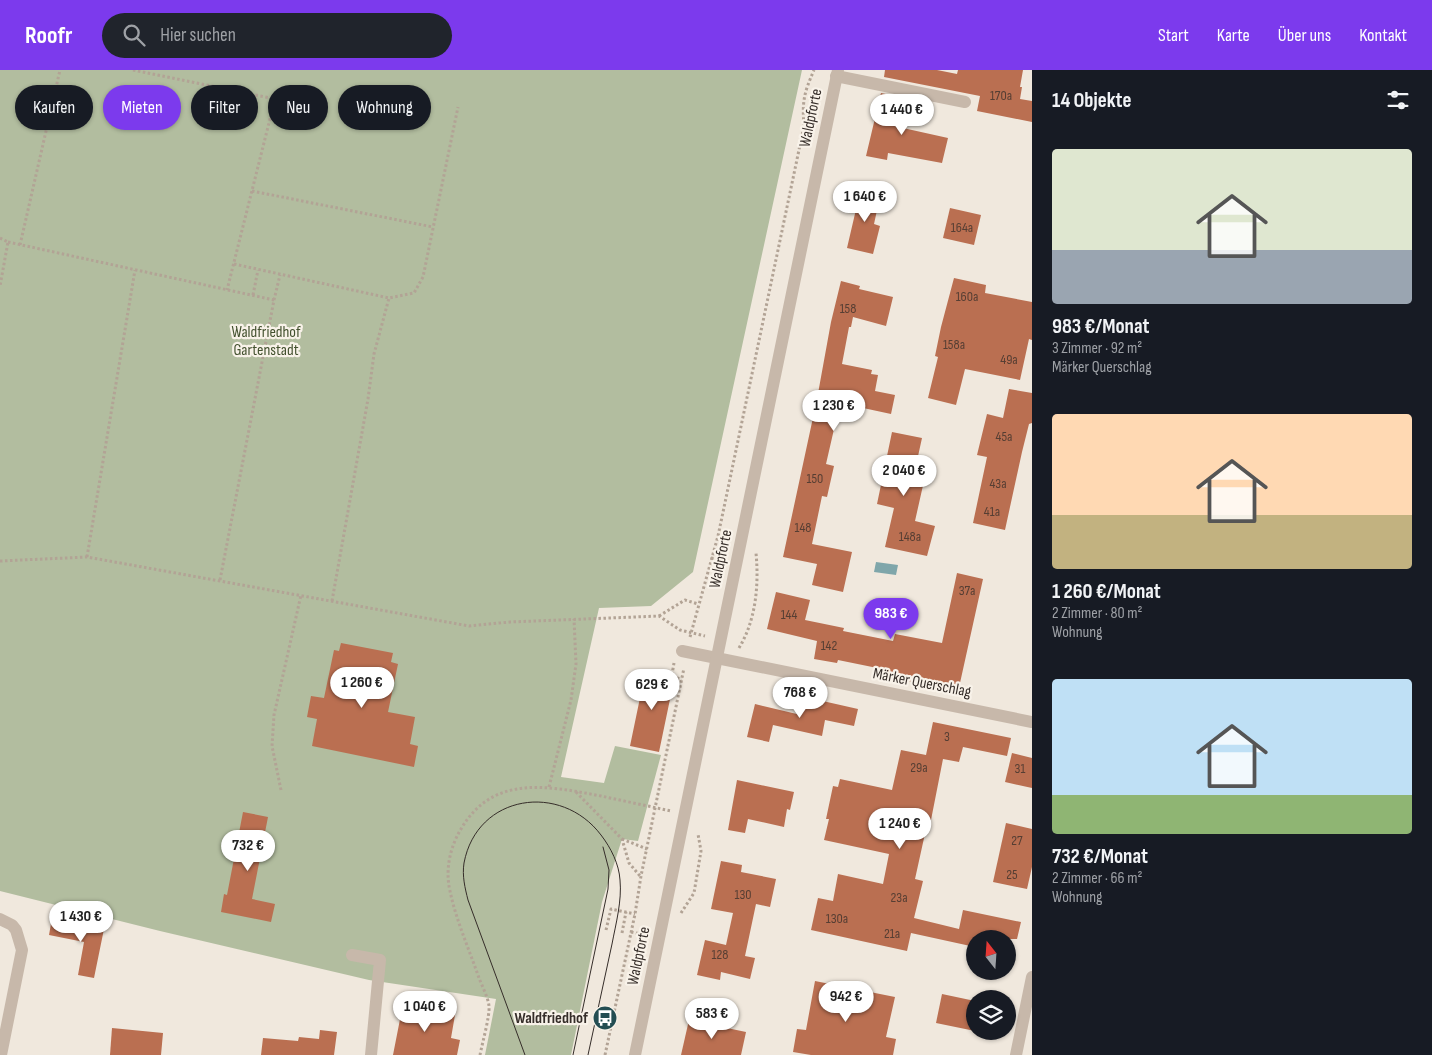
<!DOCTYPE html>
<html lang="de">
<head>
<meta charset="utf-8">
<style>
  body { margin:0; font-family:"Sofia Sans Condensed",sans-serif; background:#20242c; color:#f1f3f6; height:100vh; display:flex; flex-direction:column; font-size:19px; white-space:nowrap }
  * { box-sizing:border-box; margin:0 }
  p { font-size:16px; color:#9ea1a6 }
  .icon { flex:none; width:28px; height:28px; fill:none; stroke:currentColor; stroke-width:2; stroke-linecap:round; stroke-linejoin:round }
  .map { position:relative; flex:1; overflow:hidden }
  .sheet { display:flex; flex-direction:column; background:#171b24; width:400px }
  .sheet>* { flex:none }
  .guide { position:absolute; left:15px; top:15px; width:475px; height:45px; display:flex; gap:10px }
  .needle { width:32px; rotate:343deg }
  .controls { position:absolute; left:966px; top:860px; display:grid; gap:10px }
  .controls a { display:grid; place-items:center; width:50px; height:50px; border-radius:50%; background:#171b24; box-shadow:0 1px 4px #0004; font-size:25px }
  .price { position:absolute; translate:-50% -42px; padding:0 11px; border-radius:18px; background:#fff; color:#222; font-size:16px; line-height:32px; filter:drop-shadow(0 1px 2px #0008) }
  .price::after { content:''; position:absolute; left:50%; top:30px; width:15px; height:11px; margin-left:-8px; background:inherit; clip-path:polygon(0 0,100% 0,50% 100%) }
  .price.active { background:#7c3aed; color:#fff }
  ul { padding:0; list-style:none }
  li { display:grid; align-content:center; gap:10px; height:265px; padding:0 20px }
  li span { display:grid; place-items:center; height:155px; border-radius:5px; color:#555 }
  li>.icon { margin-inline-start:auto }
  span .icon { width:90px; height:90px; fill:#fffc; stroke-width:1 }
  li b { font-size:21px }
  h2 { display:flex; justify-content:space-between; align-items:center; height:60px; padding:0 20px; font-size:21px }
  .chip { padding:0 18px; border-radius:22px; background:#171b24; box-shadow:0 1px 4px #0004; font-size:18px; line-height:45px }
  .chip.active { background:#7c3aed; color:#fff }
  header { display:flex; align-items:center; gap:30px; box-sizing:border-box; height:70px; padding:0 25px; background:#7c3aed; color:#fff }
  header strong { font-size:24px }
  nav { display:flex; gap:28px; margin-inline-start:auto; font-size:18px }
  .search { width:350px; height:45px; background:#20242c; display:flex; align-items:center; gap:12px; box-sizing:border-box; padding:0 18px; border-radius:28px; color:#9ea1a6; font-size:19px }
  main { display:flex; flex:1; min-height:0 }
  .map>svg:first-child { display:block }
</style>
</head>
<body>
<header>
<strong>Roofr</strong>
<div class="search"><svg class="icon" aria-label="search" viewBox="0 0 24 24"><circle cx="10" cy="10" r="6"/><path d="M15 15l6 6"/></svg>Hier suchen</div>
<nav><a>Start</a><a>Karte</a><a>Über uns</a><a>Kontakt</a></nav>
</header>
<main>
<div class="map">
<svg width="1032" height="985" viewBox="0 0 1032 985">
  <rect width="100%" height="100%" fill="#f0e8dd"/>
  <path fill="#b2bd9f" d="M 0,0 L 802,0 L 693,502 L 651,536 L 599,538 L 561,707 L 604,713 L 615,676 L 661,685 L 638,771 L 622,769 L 602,832 L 571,985 L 485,985 L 496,929 L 369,910 L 160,861 L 0,821 Z"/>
  <path fill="#7fa6aa" d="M 876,492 L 898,495 L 896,505 L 874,502 Z"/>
  <g fill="#ba6f51">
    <path d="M 885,0 L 937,0 L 957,4 L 958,0 L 1023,0 L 1020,17 L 1022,17 L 1020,29 L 1032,31 L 1032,52 L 977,41 L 980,26 L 884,7 Z"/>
    <path d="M 881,23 L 900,27 L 894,56 L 948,68 L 942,93 L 888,83 L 887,90 L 866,86 Z"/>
    <path d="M 861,118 L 881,122 L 874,154 L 880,156 L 873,184 L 847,178 Z"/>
    <path d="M 950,138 L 981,145 L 974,175 L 943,168 Z"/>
    <path d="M 954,208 L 986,215 L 985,223 L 1032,232 L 1032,270 L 1029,269 L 1020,310 L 965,299 L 956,335 L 928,328 L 938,287 L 935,286 L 941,257 Z"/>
    <path d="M 841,211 L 860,216 L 859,219 L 893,227 L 886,256 L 853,247 L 851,257 L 849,257 L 842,294 L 872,300 L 871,304 L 878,305 L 875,321 L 895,325 L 891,344 L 840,333 L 826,394 L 834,396 L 827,427 L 822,426 L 812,474 L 852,482 L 843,522 L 812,515 L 817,494 L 783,487 L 817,329 L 831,252 Z"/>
    <path d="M 1009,319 L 1032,323 L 1032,353 L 1029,354 L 1022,382 L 1005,460 L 973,453 L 987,387 L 977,385 L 987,344 L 1003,348 Z"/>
    <path d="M 892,362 L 922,368 L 913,409 L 924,411 L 915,451 L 935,456 L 927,486 L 885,477 L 894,438 L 877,434 Z"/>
    <path d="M 957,503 L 983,509 L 958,622 L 886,606 L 887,600 L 838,590 L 837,593 L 814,589 L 817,571 L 767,559 L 776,522 L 810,530 L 805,550 L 844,558 L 843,561 L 893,571 L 895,564 L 942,573 Z"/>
    <path d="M 341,573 L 393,583 L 391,592 L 398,594 L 388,642 L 415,647 L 410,674 L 418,676 L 414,697 L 312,676 L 317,649 L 307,647 L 311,626 L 324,628 L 334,580 L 339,581 Z"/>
    <path d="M 646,599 L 669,604 L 668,609 L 674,610 L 659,682 L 630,676 Z"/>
    <path d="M 805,627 L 858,639 L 854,656 L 825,650 L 822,666 L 773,655 L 769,672 L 747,667 L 755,634 L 801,645 Z"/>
    <path d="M 933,652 L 1011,668 L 1007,686 L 963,677 L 959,692 L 943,689 L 931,750 L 928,750 L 915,809 L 923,811 L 914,848 L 959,859 L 963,840 L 1021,852 L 1017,869 L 975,869 L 975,877 L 911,863 L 907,881 L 811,860 L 818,828 L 833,831 L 838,804 L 883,814 L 889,784 L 824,770 L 829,749 L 826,749 L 833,716 L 838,717 L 840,709 L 892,720 L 901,680 L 926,685 Z"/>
    <path d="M 1012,683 L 1032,688 L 1032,718 L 1005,712 Z"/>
    <path d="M 737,710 L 794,722 L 790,740 L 787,739 L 784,757 L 748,749 L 745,763 L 728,760 Z"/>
    <path d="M 243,742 L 268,747 L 252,829 L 275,834 L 271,852 L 221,842 L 224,824 L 227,825 Z"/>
    <path d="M 1006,753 L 1032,759 L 1032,797 L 1027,819 L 993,812 Z"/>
    <path d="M 721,791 L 742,795 L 741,802 L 776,809 L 770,837 L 756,834 L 745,886 L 755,888 L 750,909 L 721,902 L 720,910 L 697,905 L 705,870 L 726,875 L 733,843 L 711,839 Z"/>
    <path d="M 52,848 L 104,859 L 94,908 L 78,905 L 84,872 L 49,865 Z"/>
    <path d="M 815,911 L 895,927 L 886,967 L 896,969 L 893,985 L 811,985 L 793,982 L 797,959 L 806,960 Z"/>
    <path d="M 942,924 L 975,931 L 975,961 L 936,953 Z"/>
    <path d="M 403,934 L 455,945 L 451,968 L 460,970 L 457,985 L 393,985 Z"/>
    <path d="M 689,950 L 746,962 L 741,985 L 681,985 Z"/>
    <path d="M 112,958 L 163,963 L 161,985 L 110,985 Z"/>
    <path d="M 320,960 L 337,962 L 334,985 L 261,985 L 263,968 L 298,971 L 299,967 L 319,969 Z"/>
  </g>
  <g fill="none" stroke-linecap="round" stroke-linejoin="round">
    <g stroke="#b2a395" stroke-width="3" stroke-dasharray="2.5 2.5" stroke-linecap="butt">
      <path d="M 133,0 L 275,29 L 227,220"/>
      <path d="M 252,121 L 433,157"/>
      <path d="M 0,168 L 8,172 L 0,216"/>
      <path d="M 8,172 L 274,230"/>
      <path d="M 20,175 L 60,0"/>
      <path d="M 234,194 L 389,228 L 414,223 L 423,207 L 458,37"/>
      <path d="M 253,225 L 258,200"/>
      <path d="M 87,487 L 135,200"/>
      <path d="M 711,488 L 723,490"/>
      <path d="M 0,491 L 87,487 L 469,556 L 510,552 L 659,546 L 680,560 L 705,566"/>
      <path d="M 220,510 L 274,230 L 280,205"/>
      <path d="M 332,531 L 368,329 L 374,284 L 389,228"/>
      <path d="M 659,546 L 685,530 L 698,534"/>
      <path d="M 690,567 L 718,466 L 804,56 C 802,31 804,23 814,0"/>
      <path d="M 739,578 C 756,550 759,515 756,483"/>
      <path d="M 672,607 L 682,609"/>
      <path d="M 671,610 L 674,593"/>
      <path d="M 549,717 L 571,630 L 576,594 L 574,549"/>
      <path d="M 281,720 L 272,676 L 274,645 L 301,525"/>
      <path d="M 576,722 L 622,769 L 629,793 L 640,806"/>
      <path d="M 622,769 L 647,779"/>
      <path d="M 681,843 L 694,823 L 701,781 L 698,764"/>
      <path d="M 606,860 L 611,839 L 635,844"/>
      <path d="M 631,862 L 645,865"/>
      <path d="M 622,863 L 626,842"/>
      <path d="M 480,985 C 482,974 490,946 489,936 C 488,927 482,916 479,908 C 469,879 456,850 450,821 C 445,800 450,777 461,759 C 493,704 548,716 601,726 C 624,731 648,736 671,741"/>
      <path d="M 605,985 L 635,844 L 641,806 L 684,598"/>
    </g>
    <g stroke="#c7b8aa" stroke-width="12">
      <path d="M 836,6 L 965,32"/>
      <path d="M 682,581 L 1032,652"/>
      <path d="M 0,849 L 12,855 L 16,860 L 22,880 L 1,985"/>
      <path d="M 352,885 L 380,890 L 371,985"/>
      <path d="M 635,985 L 838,0"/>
      <path d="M 1016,985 L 1032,907"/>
    </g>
    <g stroke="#352d29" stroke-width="1">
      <path d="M 525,985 L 468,830 C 465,818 462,806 464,793 C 477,724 561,712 601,765 C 611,778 619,794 620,810 C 622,831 616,853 612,874 C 604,911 596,948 588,985"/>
      <path d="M 573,985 L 608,819 L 609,800 L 603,777"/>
    </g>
  </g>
  <defs>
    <symbol id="bus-disc" viewBox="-11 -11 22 22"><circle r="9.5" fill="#234d52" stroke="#f8f2e9"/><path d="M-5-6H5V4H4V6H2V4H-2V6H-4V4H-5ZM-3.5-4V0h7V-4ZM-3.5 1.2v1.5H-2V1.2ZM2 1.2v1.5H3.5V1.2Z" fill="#fff"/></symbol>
  </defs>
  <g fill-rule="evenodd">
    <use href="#bus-disc" x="591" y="934" width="28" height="28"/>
  </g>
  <g text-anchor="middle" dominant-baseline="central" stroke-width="4.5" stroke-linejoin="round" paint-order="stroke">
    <g font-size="14" fill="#563e33">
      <text x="1001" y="25">170a</text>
      <text x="962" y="157">164a</text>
      <text x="967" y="226">160a</text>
      <text x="848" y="238">158</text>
      <text x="954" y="274">158a</text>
      <text x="1009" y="289">49a</text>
      <text x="1004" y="366">45a</text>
      <text x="815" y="408">150</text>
      <text x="998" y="413">43a</text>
      <text x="992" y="441">41a</text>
      <text x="803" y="457">148</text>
      <text x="910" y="466">148a</text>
      <text x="967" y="520">37a</text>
      <text x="789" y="544">144</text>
      <text x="829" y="575">142</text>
      <text x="947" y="666">3</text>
      <text x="919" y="697">29a</text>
      <text x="1020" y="698">31</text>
      <text x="1017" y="770">27</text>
      <text x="1012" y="804">25</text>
      <text x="743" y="824">130</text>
      <text x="899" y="827">23a</text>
      <text x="837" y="848">130a</text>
      <text x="892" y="863">21a</text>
      <text x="720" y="884">128</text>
    </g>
    <g font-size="16" fill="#352d29" stroke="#f8f2e9">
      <text transform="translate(811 48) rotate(-78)">Waldpforte</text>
      <text transform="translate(721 489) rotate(-78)">Waldpforte</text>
      <text transform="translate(922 613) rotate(11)">Märker Querschlag</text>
      <text transform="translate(639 886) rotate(-78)">Waldpforte</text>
    </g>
    <g font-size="16" fill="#43512f" stroke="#f8f2e9">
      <text x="266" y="262">Waldfriedhof<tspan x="266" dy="18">Gartenstadt</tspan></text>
    </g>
    <g font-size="16" font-weight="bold" fill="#352d29" stroke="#f8f2e9" text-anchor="end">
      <text x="588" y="948">Waldfriedhof</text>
    </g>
  </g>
</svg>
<div class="controls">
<a><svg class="needle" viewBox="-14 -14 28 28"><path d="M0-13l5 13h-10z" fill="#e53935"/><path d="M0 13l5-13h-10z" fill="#9ea1a6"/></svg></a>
<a><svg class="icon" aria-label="layers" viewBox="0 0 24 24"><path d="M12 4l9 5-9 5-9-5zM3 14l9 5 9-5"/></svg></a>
</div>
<b class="price" style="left:902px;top:66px">1 440 €</b>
<b class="price" style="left:865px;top:153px">1 640 €</b>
<b class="price" style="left:834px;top:362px">1 230 €</b>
<b class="price" style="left:904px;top:427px">2 040 €</b>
<b class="price active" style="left:891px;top:570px">983 €</b>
<b class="price" style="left:362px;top:639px">1 260 €</b>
<b class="price" style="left:652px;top:641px">629 €</b>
<b class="price" style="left:800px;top:649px">768 €</b>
<b class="price" style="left:900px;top:780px">1 240 €</b>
<b class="price" style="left:248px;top:802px">732 €</b>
<b class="price" style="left:81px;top:873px">1 430 €</b>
<b class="price" style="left:846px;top:953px">942 €</b>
<b class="price" style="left:425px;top:963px">1 040 €</b>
<b class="price" style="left:712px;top:970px">583 €</b>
<div class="guide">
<a class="chip">Kaufen</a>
<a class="chip active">Mieten</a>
<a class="chip">Filter</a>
<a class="chip">Neu</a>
<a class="chip">Wohnung</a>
</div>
</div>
<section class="sheet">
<h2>14 Objekte<svg class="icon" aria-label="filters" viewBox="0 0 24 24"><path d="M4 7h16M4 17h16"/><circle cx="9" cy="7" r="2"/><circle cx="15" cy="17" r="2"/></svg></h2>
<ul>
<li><span style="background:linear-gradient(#dfe7d0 65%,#9aa5b1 0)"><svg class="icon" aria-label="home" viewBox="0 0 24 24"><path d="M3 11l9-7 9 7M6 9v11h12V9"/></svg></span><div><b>983 €/Monat</b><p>3 Zimmer · 92 m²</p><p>Märker Querschlag</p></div></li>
<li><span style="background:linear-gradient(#ffd9b3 65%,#c2b280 0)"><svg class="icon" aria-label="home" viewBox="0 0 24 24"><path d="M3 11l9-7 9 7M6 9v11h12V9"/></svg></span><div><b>1 260 €/Monat</b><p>2 Zimmer · 80 m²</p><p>Wohnung</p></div></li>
<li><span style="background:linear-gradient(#bfe0f5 75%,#8fb573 0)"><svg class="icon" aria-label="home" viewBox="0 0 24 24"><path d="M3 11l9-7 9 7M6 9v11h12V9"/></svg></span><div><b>732 €/Monat</b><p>2 Zimmer · 66 m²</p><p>Wohnung</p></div></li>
</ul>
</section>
</main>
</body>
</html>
